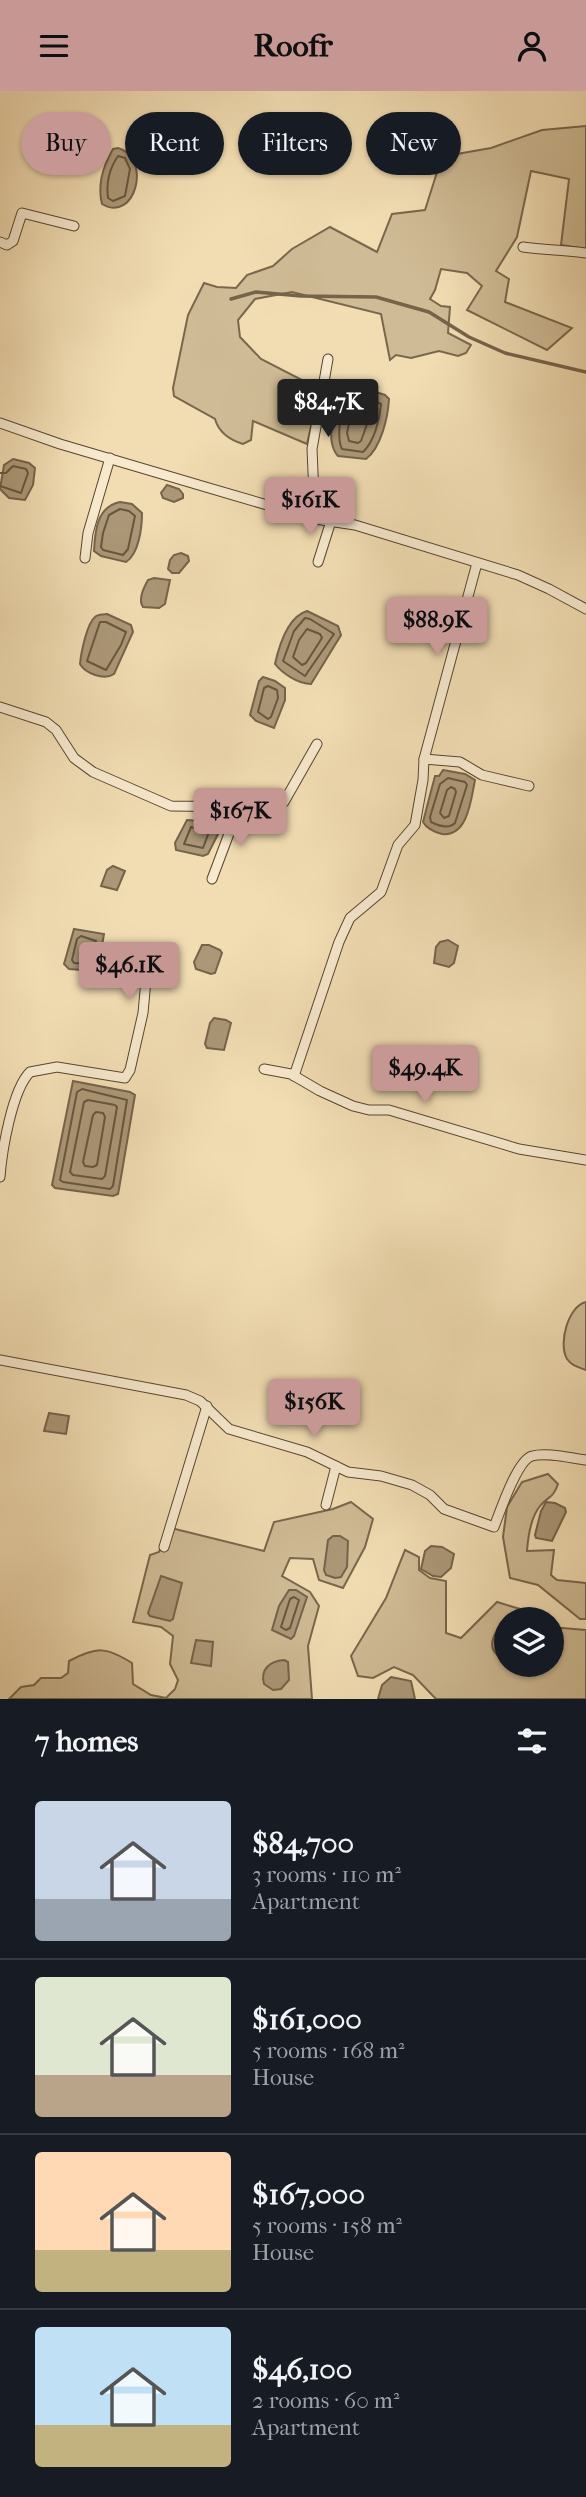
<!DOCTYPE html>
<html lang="en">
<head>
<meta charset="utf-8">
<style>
  body { margin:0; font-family:"IM FELL French Canon",serif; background:#20242c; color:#f1f3f6; height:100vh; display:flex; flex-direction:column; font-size:26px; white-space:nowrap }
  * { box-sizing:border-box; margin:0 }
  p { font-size:23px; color:#9ea1a6 }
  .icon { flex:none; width:38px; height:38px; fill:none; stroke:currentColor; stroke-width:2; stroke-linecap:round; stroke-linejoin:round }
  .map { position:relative; height:1608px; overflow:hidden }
  .details { display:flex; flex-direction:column; background:#171b24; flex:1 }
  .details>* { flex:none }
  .hud { position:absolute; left:21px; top:21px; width:544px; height:63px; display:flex; gap:14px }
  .buttons { position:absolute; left:494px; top:1516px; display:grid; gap:14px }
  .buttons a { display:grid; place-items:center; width:70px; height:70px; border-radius:50%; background:#171b24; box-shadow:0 2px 5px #0004; font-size:35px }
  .price { position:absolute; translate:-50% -60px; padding:0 16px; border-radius:7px; background:#c59692; color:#111; font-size:23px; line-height:46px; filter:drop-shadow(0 2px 4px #0008) }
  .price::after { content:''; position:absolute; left:50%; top:42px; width:21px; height:16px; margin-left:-10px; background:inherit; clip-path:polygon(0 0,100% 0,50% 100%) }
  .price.current { background:#222; color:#fff }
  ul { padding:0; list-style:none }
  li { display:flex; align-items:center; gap:21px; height:175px; padding:0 35px }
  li+li { border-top:2px solid #363941 }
  li span { display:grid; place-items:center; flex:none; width:196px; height:140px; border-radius:7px; color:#555 }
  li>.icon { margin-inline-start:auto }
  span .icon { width:84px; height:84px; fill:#fffc; stroke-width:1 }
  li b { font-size:30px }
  h2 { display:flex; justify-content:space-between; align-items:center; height:84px; padding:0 35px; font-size:30px }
  .tag { padding:0 24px; border-radius:32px; background:#171b24; box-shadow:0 2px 5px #0004; font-size:24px; line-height:63px }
  .tag.current { background:#c59692; color:#111 }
  header { display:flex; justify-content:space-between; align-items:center; height:91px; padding:0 35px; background:#c59692; color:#111; font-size:32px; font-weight:700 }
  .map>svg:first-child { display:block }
</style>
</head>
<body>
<header><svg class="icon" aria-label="menu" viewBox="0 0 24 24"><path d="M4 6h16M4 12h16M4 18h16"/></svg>Roofr<svg class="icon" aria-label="person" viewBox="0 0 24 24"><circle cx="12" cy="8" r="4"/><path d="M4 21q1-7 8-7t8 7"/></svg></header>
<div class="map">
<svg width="586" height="1608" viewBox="0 0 586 1608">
  <rect width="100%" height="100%" fill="#f2ddb3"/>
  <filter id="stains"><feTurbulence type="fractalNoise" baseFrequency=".00286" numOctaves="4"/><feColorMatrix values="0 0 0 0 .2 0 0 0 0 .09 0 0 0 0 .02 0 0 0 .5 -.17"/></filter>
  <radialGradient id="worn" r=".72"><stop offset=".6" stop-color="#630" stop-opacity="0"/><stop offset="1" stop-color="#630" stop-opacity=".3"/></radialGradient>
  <g fill="#cfbb95" stroke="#79674d" stroke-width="2">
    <path d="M 586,35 L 586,158 L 561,154 L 569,88 L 531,80 L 517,146 L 496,180 L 509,188 L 505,211 L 572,237 L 547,259 L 467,219 L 482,195 L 467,182 L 441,178 L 435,199 L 430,208 L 441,215 L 450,216 L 448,242 L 471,254 L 466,262 L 458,265 L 439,260 L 411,267 L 396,264 L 390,269 L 381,223 L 292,201 L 255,208 L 238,229 L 240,246 L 261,268 L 304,290 L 318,305 L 307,353 L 253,330 L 251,349 L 243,353 C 230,349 219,342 215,328 L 174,305 L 173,297 L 188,224 L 204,192 L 217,196 L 236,197 L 247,184 L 273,175 L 292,158 L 330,136 L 377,161 L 392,123 L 425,119 L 438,78 L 457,63 L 491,57 L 542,39 Z"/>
    <path d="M 586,1211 L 586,1279 C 578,1276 572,1275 567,1268 C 558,1253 568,1215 586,1211 Z"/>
    <path d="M 548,1383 L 558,1393 C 553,1408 548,1405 540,1415 C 531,1426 528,1446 527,1460 L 554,1459 L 551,1484 L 557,1489 L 586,1492 L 586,1528 L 580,1528 L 538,1494 L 510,1487 L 503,1446 L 507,1416 L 522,1391 Z"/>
    <path d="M 351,1411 L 373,1428 L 365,1456 L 343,1497 L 319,1489 L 313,1468 L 290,1467 L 282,1485 L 310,1501 L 319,1515 L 308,1555 L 312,1608 L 9,1608 L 21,1596 L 34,1594 L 41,1587 L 61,1587 L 68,1582 L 69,1570 C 96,1556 105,1555 132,1572 L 133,1593 L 151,1604 L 166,1607 L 175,1598 L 178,1589 L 170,1573 L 173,1545 L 161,1536 L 133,1531 L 150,1464 L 159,1461 L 167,1436 L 264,1460 L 274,1431 L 333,1418 Z"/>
    <path d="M 405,1459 L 419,1466 L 419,1479 L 430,1487 L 446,1490 L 446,1542 L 461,1547 L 497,1511 L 520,1518 L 534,1528 L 506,1528 L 506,1573 L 551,1573 L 551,1536 L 586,1539 L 586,1608 L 436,1608 L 413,1584 L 394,1576 L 373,1587 L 358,1585 L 351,1565 L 386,1507 Z"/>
  </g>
  <g fill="#ac9878" stroke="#75634a" stroke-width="2">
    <path d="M 118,57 C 152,66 136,133 102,113 C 97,93 103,75 113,58 Z"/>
    <path d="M 347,292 L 385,304 L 389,308 C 388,326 381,357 366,368 L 338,365 C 323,348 336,313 342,294 Z"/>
    <path d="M 13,368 L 29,372 L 35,377 L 33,394 L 25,409 L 9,407 L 0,398 L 4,374 Z"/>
    <path d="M 167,394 L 179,398 L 183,403 L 183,407 L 174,411 L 163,407 L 161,402 Z"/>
    <path d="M 120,411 L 132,413 L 142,422 C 142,436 139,463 126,471 L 101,465 L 94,460 C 95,439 97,416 120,411 Z"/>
    <path d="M 181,462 L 188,465 L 189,470 L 179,482 L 172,482 L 168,478 L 170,469 L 174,464 Z"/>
    <path d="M 154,487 L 170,489 L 165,513 L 159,517 L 143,516 C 138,509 144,496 148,489 Z"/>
    <path d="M 307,520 L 338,535 L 341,544 L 311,593 C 298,593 282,582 275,573 C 279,555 287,526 307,520 Z"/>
    <path d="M 107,523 L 131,534 L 133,541 L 114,583 C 104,590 85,582 80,573 C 81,562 87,532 95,526 C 98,523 103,524 107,523 Z"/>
    <path d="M 263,586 L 275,590 L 285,597 L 285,609 L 274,637 L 256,630 L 250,624 L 259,590 Z"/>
    <path d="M 443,679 L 465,683 L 475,689 C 471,708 468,746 442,743 C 434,741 427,738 423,731 L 435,685 L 439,685 Z"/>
    <path d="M 187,729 L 200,730 L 217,736 L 218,743 L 208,763 L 203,765 L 176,759 L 175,752 Z"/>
    <path d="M 113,775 L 125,780 L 117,799 L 101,795 L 107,779 Z"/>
    <path d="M 74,838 L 104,843 L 98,878 L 95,880 L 69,878 L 64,873 Z"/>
    <path d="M 448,849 L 458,855 L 454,872 L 449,876 L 434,872 L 436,856 L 440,851 Z"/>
    <path d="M 202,854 L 209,854 L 220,859 L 222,862 L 215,882 L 211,883 L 196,878 L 194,871 Z"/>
    <path d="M 214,927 L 226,929 L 231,932 L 224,959 L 207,957 L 205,953 L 210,932 Z"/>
    <path d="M 73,990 L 130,1001 L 135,1004 L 119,1098 L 118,1103 L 113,1105 L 55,1097 L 52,1094 Z"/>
    <path d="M 49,1322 L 69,1325 L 66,1343 L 44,1340 Z"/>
    <path d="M 546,1411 L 555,1412 L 565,1417 L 566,1421 L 552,1450 L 536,1447 L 535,1444 L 541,1420 Z"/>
    <path d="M 333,1445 L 340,1445 L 348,1450 L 347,1476 L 341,1486 L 335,1487 L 326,1484 L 324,1479 L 328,1449 Z"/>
    <path d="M 431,1455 L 442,1456 L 454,1463 L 451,1477 L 441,1486 L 433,1485 L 421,1478 L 425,1460 Z"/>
    <path d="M 161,1485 L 182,1492 L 173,1528 L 170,1530 L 150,1525 L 148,1522 Z"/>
    <path d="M 289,1499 L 296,1499 L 307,1506 L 294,1545 L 291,1548 L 272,1539 L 279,1515 Z"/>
    <path d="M 518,1524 L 527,1528 L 506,1528 L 506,1568 C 482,1561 494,1541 506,1526 Z"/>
    <path d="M 196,1549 L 213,1551 L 211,1575 L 191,1572 Z"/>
    <path d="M 284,1569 L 288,1571 L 289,1589 L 281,1598 L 273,1599 L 264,1593 C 260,1578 270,1570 284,1569 Z"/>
    <path d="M 391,1586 L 411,1590 L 415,1608 L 378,1608 L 382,1594 Z"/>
  </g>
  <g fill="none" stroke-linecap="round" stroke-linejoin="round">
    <g stroke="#68563e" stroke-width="2">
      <path d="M 118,65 L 125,67 L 130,78 L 125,105 L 113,110 L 108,107 C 106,91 109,78 118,65 Z"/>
      <path d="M 351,299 L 381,313 C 380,328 374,351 363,361 L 342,358 C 336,347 341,307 351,299 Z"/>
      <path d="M 357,312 L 370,316 L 372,319 L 361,350 L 358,352 L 349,350 L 347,342 L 353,315 Z"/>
      <path d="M 0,382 L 6,382 L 13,375 L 26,378 L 28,382 L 21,402 L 0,395"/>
      <path d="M 120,418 L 129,420 L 135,425 L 128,458 L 123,464 L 103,459 L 101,456 L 103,442 L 109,424 Z"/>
      <path d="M 305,527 L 310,528 L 334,543 L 305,585 L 283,570 L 294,540 Z"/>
      <path d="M 100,531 L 106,531 L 126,541 L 121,554 L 106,579 L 87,570 Z"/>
      <path d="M 307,538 L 320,543 L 322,547 L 306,572 L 302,574 L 293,566 L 299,549 Z"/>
      <path d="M 268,595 L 277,599 L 278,607 L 271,626 L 268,628 L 258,621 L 264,597 Z"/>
      <path d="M 448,687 L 465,691 L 467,694 L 455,732 C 449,738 439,735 431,731 L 430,726 L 440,693 Z"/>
      <path d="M 451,696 L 455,698 L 456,701 L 449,725 L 444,727 L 440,722 L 447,699 Z"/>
      <path d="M 191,736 L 209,741 L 203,757 L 184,753 Z"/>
      <path d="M 81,845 L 96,850 L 90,873 L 74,872 L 72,869 L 77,848 Z"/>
      <path d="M 82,998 L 127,1009 L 113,1095 L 110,1098 L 63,1091 L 60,1089 L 77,1001 Z"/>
      <path d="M 88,1009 L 115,1014 L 117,1016 L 105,1085 L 102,1088 L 73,1084 L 70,1081 L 84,1011 Z"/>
      <path d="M 96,1021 L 103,1022 L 105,1026 L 97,1074 L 93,1076 L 85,1075 L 83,1071 L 93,1024 Z"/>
      <path d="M 294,1506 L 299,1509 L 290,1537 L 286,1539 L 281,1536 L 290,1508 Z"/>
    </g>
    <path stroke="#75634a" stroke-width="3.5" d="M 231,208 L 256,201 L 301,205 L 376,206 L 429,221 L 469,246 L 505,262 L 586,281"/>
    <defs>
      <g id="minor">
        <path d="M 0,151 L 7,154 L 13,150 L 22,122 L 74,135"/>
        <path d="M 523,156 C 544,159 565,159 586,162"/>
        <path d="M 0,332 L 60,353 L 209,397 L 315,428 L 355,434 L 518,484 L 549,498 L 586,518"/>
        <path d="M 315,428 L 312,358 L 328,268"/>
        <path d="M 85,467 L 88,442 L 110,367"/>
        <path d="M 318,471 L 331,430"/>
        <path d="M 0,616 L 46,631 L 56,639 L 74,667 L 93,681 L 171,715 L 263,716 L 284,711 L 317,653"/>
        <path d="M 424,668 L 460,671 L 482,684 L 529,695"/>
        <path d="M 212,788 L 239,716"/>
        <path d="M 264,978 L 291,983 L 320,1000 L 353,1015 L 369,1019 L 389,1019 L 519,1058 L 586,1069"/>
        <path d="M 294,985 L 339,851 L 350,827 L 381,801 L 398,754 L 415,734 L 423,689 L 424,668 L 477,472"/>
        <path d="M 0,1086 C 2,1060 12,999 30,981 L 57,976 L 125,987 L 130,979 L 143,922 L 146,889"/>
        <path d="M 0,1269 L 186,1304 L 200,1310 L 229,1338 L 307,1361 L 348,1381 L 381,1385 L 412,1394 L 430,1404 L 444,1418 L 494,1436 C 500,1421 517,1369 532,1365 C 547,1361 570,1367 586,1369"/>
        <path d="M 326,1414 L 336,1375"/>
        <path d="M 164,1456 L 207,1315"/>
      </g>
    </defs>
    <use href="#minor" stroke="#574630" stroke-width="11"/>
    <use href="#minor" stroke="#f7e9ce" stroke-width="9"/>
  </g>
  <rect width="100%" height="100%" filter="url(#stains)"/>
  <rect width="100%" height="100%" fill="url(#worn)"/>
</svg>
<div class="buttons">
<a><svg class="icon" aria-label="layers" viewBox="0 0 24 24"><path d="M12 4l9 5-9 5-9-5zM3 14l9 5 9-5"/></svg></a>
</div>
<b class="price current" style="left:328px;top:348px">$84.7K</b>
<b class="price" style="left:310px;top:446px">$161K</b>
<b class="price" style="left:437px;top:566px">$88.9K</b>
<b class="price" style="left:240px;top:757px">$167K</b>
<b class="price" style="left:129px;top:911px">$46.1K</b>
<b class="price" style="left:425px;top:1014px">$49.4K</b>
<b class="price" style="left:314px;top:1348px">$156K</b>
<div class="hud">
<a class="tag current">Buy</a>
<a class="tag">Rent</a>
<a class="tag">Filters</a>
<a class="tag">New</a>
</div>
</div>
<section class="details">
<h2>7 homes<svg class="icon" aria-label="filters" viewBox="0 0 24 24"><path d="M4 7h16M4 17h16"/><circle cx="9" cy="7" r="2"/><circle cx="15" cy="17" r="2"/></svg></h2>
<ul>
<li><span style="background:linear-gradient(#c9d6e8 70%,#9aa5b1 0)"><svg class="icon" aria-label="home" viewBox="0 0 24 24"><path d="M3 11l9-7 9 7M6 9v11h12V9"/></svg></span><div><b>$84,700</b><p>3 rooms · 110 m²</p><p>Apartment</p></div></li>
<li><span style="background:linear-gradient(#dfe7d0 70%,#b9a48a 0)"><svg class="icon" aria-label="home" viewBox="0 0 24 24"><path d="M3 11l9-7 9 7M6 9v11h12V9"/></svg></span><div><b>$161,000</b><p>5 rooms · 168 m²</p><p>House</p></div></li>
<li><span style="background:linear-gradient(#ffd9b3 70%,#c2b280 0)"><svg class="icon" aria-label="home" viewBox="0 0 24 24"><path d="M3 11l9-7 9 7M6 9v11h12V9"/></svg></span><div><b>$167,000</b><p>5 rooms · 158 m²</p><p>House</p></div></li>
<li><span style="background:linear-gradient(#bfe0f5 70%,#c2b280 0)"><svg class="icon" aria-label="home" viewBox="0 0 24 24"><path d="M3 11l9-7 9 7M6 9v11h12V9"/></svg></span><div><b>$46,100</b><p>2 rooms · 60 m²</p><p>Apartment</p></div></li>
</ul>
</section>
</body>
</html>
